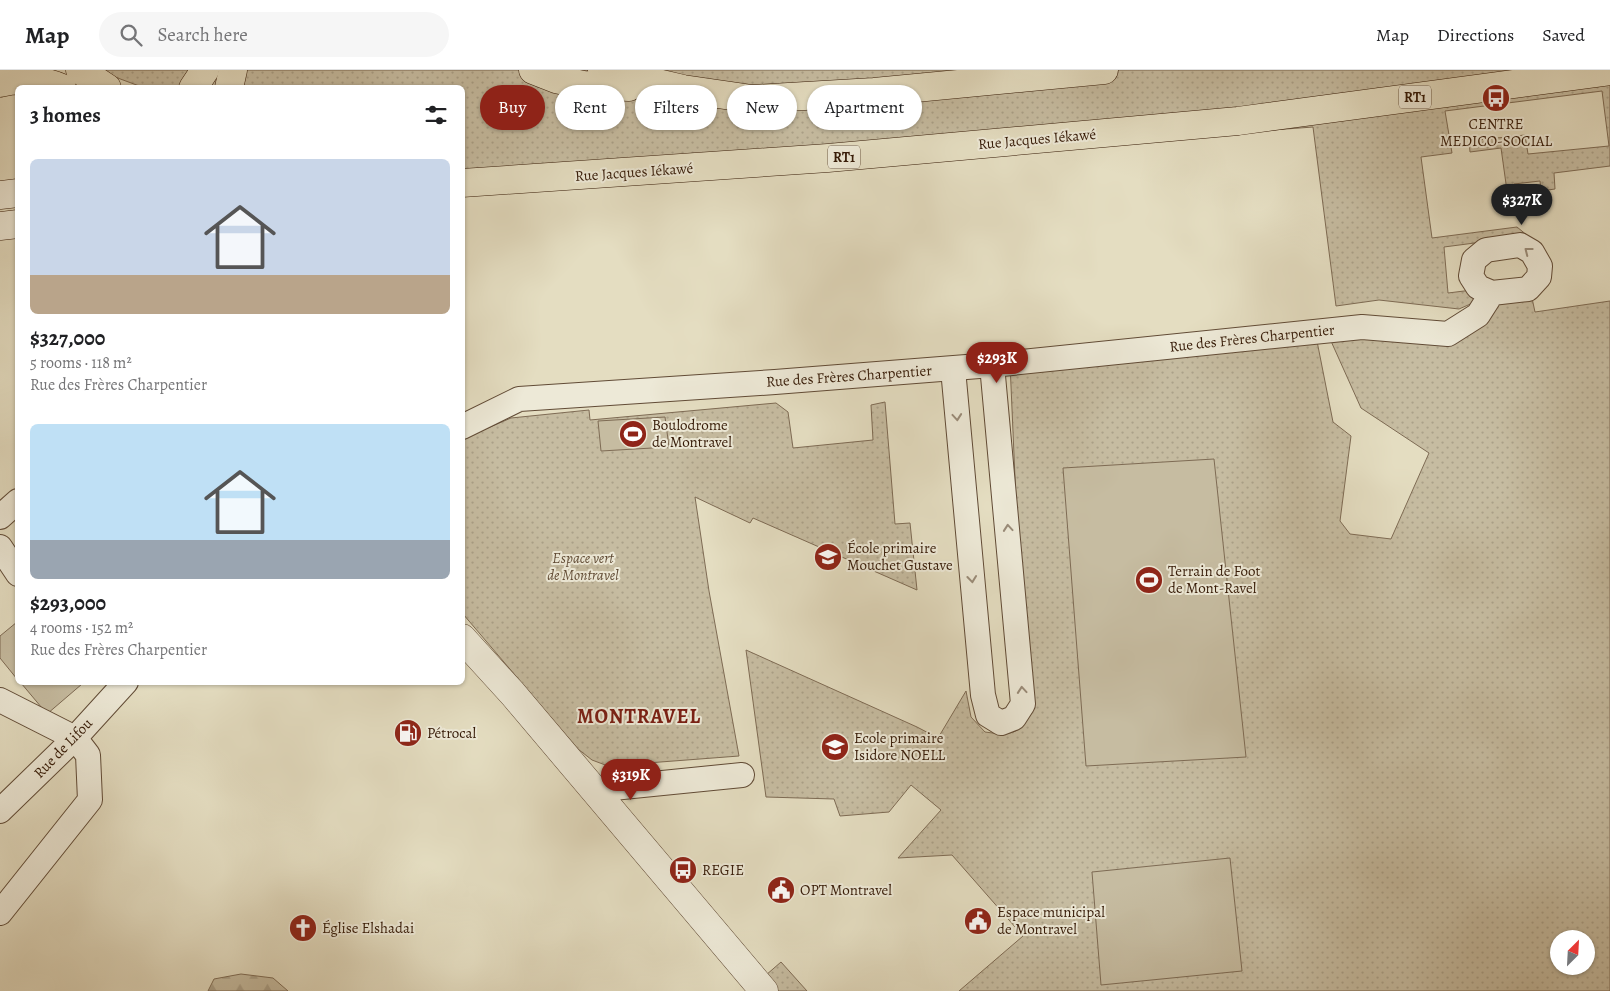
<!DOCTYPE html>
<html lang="en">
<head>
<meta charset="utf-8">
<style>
  body { margin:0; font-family:Alegreya,serif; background:#f6f6f6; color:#202124; height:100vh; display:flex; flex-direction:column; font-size:19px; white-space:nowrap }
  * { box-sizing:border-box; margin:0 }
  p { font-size:16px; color:#757577 }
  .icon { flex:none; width:28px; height:28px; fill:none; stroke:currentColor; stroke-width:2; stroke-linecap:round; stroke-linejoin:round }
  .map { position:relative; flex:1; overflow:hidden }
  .details { position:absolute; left:15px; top:15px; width:450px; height:600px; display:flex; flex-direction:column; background:#fff; border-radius:8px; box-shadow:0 1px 4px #0004 }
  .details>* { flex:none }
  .top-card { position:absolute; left:480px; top:15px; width:475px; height:45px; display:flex; gap:10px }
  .needle { width:32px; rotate:24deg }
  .controls { position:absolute; left:1550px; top:860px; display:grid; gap:10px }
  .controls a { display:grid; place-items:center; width:45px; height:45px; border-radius:50%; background:#fff; box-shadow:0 1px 4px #0004; font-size:25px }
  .price { position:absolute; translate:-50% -42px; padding:0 11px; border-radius:18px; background:#8f2418; color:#fff; font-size:16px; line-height:32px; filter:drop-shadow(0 1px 2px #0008) }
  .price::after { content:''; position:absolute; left:50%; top:30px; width:15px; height:11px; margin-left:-8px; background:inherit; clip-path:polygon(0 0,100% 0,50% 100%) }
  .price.selected { background:#222; color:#fff }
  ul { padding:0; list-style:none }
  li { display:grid; align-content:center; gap:10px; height:265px; padding:0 15px }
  li span { display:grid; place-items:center; height:155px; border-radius:8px; color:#555 }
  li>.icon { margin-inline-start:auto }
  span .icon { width:90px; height:90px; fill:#fffc; stroke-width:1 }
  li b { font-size:21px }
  h2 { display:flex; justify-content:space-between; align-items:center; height:60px; padding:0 15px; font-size:21px }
  .pill { padding:0 18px; border-radius:22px; background:#fff; box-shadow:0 1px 4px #0004; font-size:18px; line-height:45px }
  .pill.selected { background:#8f2418; color:#fff }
  header { display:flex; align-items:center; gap:30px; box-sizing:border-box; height:70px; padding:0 25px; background:#fff; border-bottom:1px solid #e0e0e0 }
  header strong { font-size:24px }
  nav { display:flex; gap:28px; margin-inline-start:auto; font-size:18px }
  .search { width:350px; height:45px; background:#f6f6f6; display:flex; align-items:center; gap:12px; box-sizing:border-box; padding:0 18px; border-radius:28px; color:#757577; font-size:19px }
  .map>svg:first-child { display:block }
</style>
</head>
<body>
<header>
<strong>Map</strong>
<div class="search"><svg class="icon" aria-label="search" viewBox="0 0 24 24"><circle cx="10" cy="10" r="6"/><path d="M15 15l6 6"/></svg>Search here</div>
<nav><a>Map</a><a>Directions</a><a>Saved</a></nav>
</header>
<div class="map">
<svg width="1610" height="921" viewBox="0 0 1610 921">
  <defs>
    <pattern id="grass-dots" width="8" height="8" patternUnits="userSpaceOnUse" patternTransform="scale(1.25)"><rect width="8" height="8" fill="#c6bca1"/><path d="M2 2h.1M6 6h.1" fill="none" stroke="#aba189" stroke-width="1.8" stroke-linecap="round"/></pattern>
    <pattern id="forest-firs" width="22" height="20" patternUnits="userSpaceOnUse" patternTransform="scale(1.25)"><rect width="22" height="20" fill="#c6bca1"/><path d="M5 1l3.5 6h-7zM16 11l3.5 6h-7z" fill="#aba189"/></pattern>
  </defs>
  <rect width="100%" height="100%" fill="#e4ddc1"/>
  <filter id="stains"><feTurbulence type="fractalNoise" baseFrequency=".004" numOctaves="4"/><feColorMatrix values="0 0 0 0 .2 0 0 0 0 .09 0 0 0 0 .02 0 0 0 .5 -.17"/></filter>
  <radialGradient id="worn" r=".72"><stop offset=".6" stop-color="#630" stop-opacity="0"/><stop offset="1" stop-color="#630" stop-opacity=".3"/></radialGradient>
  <g fill="url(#grass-dots)" stroke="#7e6b54" fill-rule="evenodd">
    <path d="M 100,0 L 1610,0 L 1610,96 L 1554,103 L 1555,119 L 1541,121 L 1540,111 L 1514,114 L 1515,121 L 1507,121 L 1501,78 L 1470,82 L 1469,71 L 1525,65 L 1528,84 L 1609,76 L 1602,21 L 1445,41 L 1452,83 L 1421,87 L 1432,168 L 1517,157 L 1528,166 L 1444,177 L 1448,223 L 1472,220 L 1475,232 L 1459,239 L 1379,230 L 1336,236 L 1313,57 L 463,120 L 462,18 L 142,17 L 115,7 Z"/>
    <path d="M 1532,228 L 1535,242 L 1610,231 L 1610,921 L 959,921 L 1023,866 L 952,785 L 898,788 L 941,740 L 911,715 L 889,742 L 840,746 L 834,729 L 766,727 L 746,580 L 917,657 L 938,668 L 966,621 L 971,647 L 985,662 C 1013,666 1022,664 1033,637 L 1016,431 L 1010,293 L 1315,261 L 1333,352 L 1351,366 L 1340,451 L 1350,464 L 1391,469 L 1429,383 L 1361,338 L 1326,260 L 1448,264 L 1486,231 ZM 1559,869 L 1586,869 L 1586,896 L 1559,896 Z"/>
    <path d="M 885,332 L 895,454 L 910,453 L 917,520 L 753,448 L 750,453 L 695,427 L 709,521 L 739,686 L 608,696 L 592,690 L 578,679 L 463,544 L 462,369 L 511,348 L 589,340 L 590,350 L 776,333 L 788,342 L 793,378 L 873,370 L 871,335 Z"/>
    <path d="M 781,892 L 807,921 L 764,921 L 758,912 Z"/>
  </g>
  <path fill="url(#forest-firs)" stroke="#7e6b54" d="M 241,904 L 273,908 L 288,921 L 208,921 L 214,909 Z"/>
  <g fill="#c6bca1" stroke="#7e6b54">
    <path d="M 665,347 L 669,377 L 601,381 L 598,351 Z"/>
    <path d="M 1214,389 L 1246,687 L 1086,696 L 1063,398 Z"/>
    <path d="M 17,552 L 17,609 L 0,588 L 0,566 Z"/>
    <path d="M 81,612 L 82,614 L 47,644 L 21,613 Z"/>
    <path d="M 1230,788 L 1242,901 L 1101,915 L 1092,802 Z"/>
  </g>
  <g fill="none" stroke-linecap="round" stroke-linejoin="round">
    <defs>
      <g id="minor">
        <path d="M 953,299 L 983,625 L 988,645 L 1001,653 L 1014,648 L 1023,634 L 992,295"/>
        <path d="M 462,357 L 519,329 L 775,312 L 992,295 L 1362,257 L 1448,264 L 1478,245 L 1492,223 L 1528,219 L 1539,207 L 1540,196 L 1532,182 L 1520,175 L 1486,180 L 1474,190 L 1471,206 L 1478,217 L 1492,223"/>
        <path d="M 0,447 L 18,431"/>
        <path d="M 0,477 L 18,504"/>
        <path d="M 0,630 L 75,668 L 88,685 L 90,730 L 0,843"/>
        <path d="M 593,720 L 742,705"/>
        <path d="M 0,741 L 75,668 L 126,612"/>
      </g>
      <path id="tertiary" d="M 462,568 L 513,624 L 764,921"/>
      <g id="secondary">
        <path d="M 0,125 L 18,123"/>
        <path d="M 0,156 L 18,154"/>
      </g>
      <g id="primary">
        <path d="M 80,0 L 107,18"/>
        <path d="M 462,113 L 828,88 L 1238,51 L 1610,1"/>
      </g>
      <g id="trunk">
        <path d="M 533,0 L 556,9 L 583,15 L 629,17"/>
        <path d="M 602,0 L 683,19 L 752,29 L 874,22 L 1104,0"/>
        <path d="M 0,13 C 19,8 44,10 62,18"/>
        <path d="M 193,18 L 205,0"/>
        <path d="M 229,18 L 233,0"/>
      </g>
    </defs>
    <use href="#minor" stroke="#614b36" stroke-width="26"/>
    <use href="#tertiary" stroke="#614b36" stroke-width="29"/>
    <use href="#secondary" stroke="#351a07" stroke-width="29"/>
    <use href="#primary" stroke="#351a07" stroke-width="29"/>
    <use href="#trunk" stroke="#351a07" stroke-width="29"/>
    <use href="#minor" stroke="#ede9d7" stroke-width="24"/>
    <use href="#tertiary" stroke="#ede9d7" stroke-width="28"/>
    <use href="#secondary" stroke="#ede9d7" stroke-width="28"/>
    <use href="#primary" stroke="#e4ddc1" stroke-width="28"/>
    <use href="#trunk" stroke="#e4ddc1" stroke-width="28"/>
  </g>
  <defs><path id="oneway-chevron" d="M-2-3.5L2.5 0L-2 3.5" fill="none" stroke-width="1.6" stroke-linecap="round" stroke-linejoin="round" transform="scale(1.25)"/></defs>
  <g stroke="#9a8c79">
    <use href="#oneway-chevron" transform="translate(1528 181) rotate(-142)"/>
    <use href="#oneway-chevron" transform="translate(957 347) rotate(85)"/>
    <use href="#oneway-chevron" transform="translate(1008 458) rotate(-95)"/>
    <use href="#oneway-chevron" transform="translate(972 509) rotate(84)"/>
    <use href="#oneway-chevron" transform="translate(1022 620) rotate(-95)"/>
  </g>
  <defs>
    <symbol id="bus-disc" viewBox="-11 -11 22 22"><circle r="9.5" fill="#8f2418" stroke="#ede9d7"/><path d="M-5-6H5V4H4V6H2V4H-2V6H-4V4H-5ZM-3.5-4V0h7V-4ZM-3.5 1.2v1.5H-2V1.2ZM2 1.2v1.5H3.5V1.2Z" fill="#fff"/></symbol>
    <symbol id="stadium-disc" viewBox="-11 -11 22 22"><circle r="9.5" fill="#8f2418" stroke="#ede9d7"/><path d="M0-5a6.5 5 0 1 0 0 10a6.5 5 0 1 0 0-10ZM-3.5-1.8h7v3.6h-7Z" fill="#fff"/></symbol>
    <symbol id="school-disc" viewBox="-11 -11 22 22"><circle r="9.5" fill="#8f2418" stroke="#ede9d7"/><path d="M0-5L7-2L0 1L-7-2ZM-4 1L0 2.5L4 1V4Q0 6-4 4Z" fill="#fff"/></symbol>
    <symbol id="fuel-disc" viewBox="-11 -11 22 22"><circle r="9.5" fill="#8f2418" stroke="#ede9d7"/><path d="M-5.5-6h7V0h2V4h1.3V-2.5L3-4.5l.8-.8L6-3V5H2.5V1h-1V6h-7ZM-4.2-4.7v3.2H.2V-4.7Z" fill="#fff"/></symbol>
    <symbol id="civic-disc" viewBox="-11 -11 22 22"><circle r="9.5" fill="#8f2418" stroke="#ede9d7"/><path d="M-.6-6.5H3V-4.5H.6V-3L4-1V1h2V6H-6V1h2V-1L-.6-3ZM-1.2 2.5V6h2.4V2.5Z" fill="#fff"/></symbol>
    <symbol id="church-disc" viewBox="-11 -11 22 22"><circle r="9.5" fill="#8f2418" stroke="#ede9d7"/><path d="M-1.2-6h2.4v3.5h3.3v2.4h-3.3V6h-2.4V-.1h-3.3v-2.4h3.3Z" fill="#fff"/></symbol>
  </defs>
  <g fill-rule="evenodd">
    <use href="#bus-disc" x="1480" y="12" width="32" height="32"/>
    <use href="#stadium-disc" x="617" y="348" width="32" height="32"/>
    <use href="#school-disc" x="812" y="471" width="32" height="32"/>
    <use href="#stadium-disc" x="1133" y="494" width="32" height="32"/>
    <use href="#fuel-disc" x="392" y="647" width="32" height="32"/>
    <use href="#school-disc" x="819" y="661" width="32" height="32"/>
    <use href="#bus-disc" x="667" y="784" width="32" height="32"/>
    <use href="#civic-disc" x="765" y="804" width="32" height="32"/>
    <use href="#civic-disc" x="962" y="835" width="32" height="32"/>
    <use href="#church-disc" x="287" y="842" width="32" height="32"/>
  </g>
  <g text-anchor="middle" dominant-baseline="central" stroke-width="4" stroke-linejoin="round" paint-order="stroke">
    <g fill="#ede9d7" stroke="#6c5845" stroke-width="1">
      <rect x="1399" y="15.5" width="32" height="23" rx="4"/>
      <rect x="828" y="75.5" width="32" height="23" rx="4"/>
    </g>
    <g font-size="14" font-weight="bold" fill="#351a07">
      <text x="1415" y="27">RT1</text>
      <text x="844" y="87">RT1</text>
    </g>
    <g font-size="15" fill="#351a07" stroke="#ede9d7" text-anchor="start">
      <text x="1496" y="54" text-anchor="middle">CENTRE<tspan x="1496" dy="17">MEDICO-SOCIAL</tspan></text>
      <text x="652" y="355">Boulodrome<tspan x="652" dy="17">de Montravel</tspan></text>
      <text x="847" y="478">École primaire<tspan x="847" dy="17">Mouchet Gustave</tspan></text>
      <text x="1168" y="501">Terrain de Foot<tspan x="1168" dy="17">de Mont-Ravel</tspan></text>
      <text x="427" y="663">Pétrocal</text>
      <text x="854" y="668">Ecole primaire<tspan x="854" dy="17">Isidore NOELL</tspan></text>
      <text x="702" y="800">REGIE</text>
      <text x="800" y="820">OPT Montravel</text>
      <text x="997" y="842">Espace municipal<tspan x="997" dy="17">de Montravel</tspan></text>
      <text x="322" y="858">Église Elshadai</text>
    </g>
    <g font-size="15" fill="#351a07" stroke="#ede9d7">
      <text transform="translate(1037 69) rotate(-5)">Rue Jacques Iékawé</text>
      <text transform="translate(634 102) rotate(-4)">Rue Jacques Iékawé</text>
      <text transform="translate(1252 268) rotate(-6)">Rue des Frères Charpentier</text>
      <text transform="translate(849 306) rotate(-4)">Rue des Frères Charpentier</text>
      <text transform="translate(63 678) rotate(-46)">Rue de Lifou</text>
    </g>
    <g font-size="15" font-style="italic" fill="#604b35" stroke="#ede9d7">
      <text x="583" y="488">Espace vert<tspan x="583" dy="17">de Montravel</tspan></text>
    </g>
    <g font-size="20" font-weight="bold" letter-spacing="1" fill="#7a1f14" stroke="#ede9d7">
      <text x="639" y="646">MONTRAVEL</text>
    </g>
  </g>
  <rect width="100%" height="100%" filter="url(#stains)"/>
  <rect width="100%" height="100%" fill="url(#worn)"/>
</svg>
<div class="controls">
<a><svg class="needle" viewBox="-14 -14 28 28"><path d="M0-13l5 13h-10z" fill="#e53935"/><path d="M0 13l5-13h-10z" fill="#757577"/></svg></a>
</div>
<b class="price selected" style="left:1522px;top:156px">$327K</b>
<b class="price" style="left:997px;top:314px">$293K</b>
<b class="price" style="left:631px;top:731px">$319K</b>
<div class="top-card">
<a class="pill selected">Buy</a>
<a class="pill">Rent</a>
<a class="pill">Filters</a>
<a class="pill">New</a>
<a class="pill">Apartment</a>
</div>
<section class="details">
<h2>3 homes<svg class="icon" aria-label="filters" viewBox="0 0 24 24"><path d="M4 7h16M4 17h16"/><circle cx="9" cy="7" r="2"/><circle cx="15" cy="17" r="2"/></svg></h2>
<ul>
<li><span style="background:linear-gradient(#c9d6e8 75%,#b9a48a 0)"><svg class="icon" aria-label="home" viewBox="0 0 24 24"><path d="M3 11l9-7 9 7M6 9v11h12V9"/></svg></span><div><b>$327,000</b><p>5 rooms · 118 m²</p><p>Rue des Frères Charpentier</p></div></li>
<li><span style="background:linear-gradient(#bfe0f5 75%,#9aa5b1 0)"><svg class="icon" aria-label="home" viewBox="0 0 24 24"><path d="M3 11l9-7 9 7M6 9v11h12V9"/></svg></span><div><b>$293,000</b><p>4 rooms · 152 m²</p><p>Rue des Frères Charpentier</p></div></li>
</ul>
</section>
</div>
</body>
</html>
